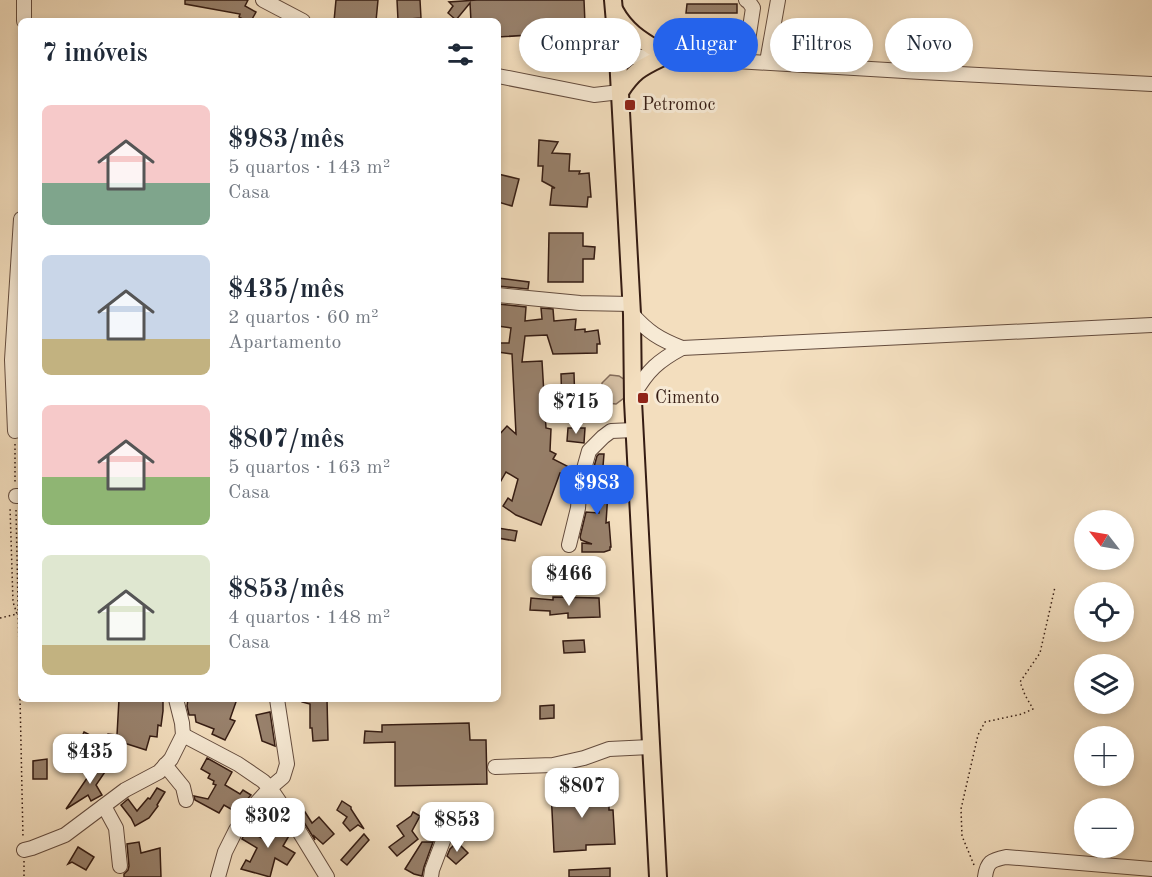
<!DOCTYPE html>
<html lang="pt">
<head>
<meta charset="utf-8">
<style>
  body { margin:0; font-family:"Old Standard TT",serif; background:#f2f2f3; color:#1f2937; height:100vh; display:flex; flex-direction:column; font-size:22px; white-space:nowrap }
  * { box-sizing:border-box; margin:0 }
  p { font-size:20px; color:#747a83 }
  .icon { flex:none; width:33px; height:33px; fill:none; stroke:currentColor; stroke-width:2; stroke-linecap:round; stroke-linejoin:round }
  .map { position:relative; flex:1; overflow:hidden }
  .sheet { position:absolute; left:18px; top:18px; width:483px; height:684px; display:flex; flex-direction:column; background:#fff; border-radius:9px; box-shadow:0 3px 9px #0003 }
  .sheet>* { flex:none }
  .banner { position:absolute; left:519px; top:18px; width:543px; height:54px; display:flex; gap:12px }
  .needle { width:39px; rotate:301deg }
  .buttons { position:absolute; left:1074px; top:510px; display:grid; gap:12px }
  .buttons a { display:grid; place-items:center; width:60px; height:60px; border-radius:50%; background:#fff; box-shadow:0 3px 9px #0003; font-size:30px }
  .price { position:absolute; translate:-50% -51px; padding:0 14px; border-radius:12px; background:#fff; color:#222; font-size:20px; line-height:39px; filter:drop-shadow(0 2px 3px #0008) }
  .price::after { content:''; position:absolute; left:50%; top:36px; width:18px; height:14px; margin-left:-9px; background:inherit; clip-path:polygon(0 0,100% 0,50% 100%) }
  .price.on { background:#2563eb; color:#fff }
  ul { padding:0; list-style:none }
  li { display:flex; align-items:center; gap:18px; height:150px; padding:0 24px }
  li span { display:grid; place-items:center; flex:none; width:168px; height:120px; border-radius:9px; color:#555 }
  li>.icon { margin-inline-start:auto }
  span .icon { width:72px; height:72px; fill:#fffc; stroke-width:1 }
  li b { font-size:26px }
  h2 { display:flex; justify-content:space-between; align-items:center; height:72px; padding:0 24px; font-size:26px }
  .tag { padding:0 21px; border-radius:27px; background:#fff; box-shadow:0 3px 9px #0003; font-size:21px; line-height:54px }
  .tag.on { background:#2563eb; color:#fff }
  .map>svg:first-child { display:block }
</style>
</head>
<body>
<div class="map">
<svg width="1152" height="877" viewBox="0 0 1152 877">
  <rect width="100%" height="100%" fill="#f3debe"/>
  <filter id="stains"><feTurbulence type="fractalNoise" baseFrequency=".00333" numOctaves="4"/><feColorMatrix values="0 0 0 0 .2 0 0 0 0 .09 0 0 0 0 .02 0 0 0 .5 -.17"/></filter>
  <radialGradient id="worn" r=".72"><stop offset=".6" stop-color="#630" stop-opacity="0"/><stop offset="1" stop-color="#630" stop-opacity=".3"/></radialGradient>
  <path fill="#d3bda1" stroke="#846c5a" stroke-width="1.5" d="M 610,375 L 619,376 L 625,380 L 624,398 L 616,404 L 607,403 L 602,396 L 602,383 Z"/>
  <g fill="#98816c" stroke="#351c13" stroke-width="1.5">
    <path d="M 185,0 L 248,0 L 245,6 L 256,12 L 251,21 L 246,21 L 239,17 L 240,14 L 185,4 Z"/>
    <path d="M 336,0 L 378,0 L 376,21 L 334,21 Z"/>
    <path d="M 397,0 L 420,0 L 421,18 L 398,20 Z"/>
    <path d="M 477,0 L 584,0 L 585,24 L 572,25 L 573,36 L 562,37 L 562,33 L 498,37 L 498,21 L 471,21 L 470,3 L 456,20 L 448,13 L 453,6 L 449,2 Z"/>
    <path d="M 687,4 L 737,4 L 737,13 L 686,13 Z"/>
    <path d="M 539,140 L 558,142 L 552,153 L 570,154 L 569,171 L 580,171 L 579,174 L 589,173 L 591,197 L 588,197 L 587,207 L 550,205 L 552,188 L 555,188 L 542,181 L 543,166 L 538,166 Z"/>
    <path d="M 498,174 L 519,179 L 512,206 L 498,202 Z"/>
    <path d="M 549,233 L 583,233 L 583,246 L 595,247 L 594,259 L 583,259 L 583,282 L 548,282 Z"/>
    <path d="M 498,278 L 529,282 L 528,289 L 498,286 Z"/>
    <path d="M 498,304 L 526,307 L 525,321 L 542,319 L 541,308 L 553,309 L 554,321 L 576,319 L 575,330 L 585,329 L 585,332 L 598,330 L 600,344 L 597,344 L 597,353 L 553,354 L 547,335 L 525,336 L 522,362 L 542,361 L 546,428 L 551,429 L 550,451 L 556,454 L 553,459 L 567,466 L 563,474 L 560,473 L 541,525 L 516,515 L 503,506 L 508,498 L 512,501 L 518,479 L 506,472 L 498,486 L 498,436 L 507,426 L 516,434 L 512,354 L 498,352 L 498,343 L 509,343 L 511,328 L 498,326 Z"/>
    <path d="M 574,373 L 575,406 L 562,407 L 561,374 Z"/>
    <path d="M 568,428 L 585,428 L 584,443 L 567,441 Z"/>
    <path d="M 599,454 L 604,454 L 601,491 L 608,492 L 606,523 L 609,522 L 611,547 L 610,547 L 610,550 L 604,552 L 582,552 L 582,543 L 592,544 L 581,540 L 580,537 L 586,512 L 599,513 L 600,493 L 588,492 L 589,485 L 597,456 Z"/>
    <path d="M 498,528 L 517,531 L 515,541 L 498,538 Z"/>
    <path d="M 553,597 L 599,598 L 600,617 L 568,618 L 568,613 L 550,615 L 550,611 L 530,610 L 531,598 L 553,600 Z"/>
    <path d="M 584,640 L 585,652 L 564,653 L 563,641 Z"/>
    <path d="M 119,699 L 136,700 L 137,699 L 163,699 L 163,711 L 161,726 L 158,725 L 157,737 L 150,736 L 146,750 L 121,742 L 120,746 L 106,745 L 108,734 L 117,735 Z"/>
    <path d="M 188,699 L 237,699 L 230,719 L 235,721 L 225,740 L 212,734 L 214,729 L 196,722 L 195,715 L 189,715 L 187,706 Z"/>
    <path d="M 302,699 L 327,699 L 328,740 L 313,741 L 312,728 L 310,728 L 310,704 L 302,702 Z"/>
    <path d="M 554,705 L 554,718 L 540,719 L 540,706 Z"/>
    <path d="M 270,712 L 275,746 L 262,741 L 256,715 Z"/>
    <path d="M 469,723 L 470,740 L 486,740 L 487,784 L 395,786 L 395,742 L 364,743 L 365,731 L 382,732 L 382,725 Z"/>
    <path d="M 84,732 L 92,736 L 87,748 L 84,747 L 79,767 L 70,764 Z"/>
    <path d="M 207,758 L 232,772 L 225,785 L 240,794 L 243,790 L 251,795 L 245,802 L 242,801 L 236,812 L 224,805 L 219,813 L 195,800 L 194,796 L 208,799 L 216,785 L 213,784 L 214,781 L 208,778 L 210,774 L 201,769 Z"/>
    <path d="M 47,759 L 47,779 L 33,779 L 33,761 Z"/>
    <path d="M 98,762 L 107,769 L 96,785 L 102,795 L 91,801 L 88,795 L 66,809 Z"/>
    <path d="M 157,788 L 165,792 L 157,805 L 158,806 L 149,818 L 135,826 L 131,818 L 121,805 L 128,799 L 137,811 L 148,798 L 150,799 Z"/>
    <path d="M 609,789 L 609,810 L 613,810 L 615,844 L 586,845 L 586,850 L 554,852 L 551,790 Z"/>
    <path d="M 342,801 L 351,807 L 351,809 L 364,829 L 358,825 L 350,831 L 343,823 L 347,817 L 337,810 Z"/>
    <path d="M 275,811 L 290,834 L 283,846 L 295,853 L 287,865 L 275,858 L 270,877 L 241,869 L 246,860 L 250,862 L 257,848 L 242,839 L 244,835 L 247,830 L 269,842 L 277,828 L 271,819 L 272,818 L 270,814 Z"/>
    <path d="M 305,812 L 312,823 L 319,817 L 334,834 L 323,844 L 313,835 L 315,840 L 300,816 Z"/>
    <path d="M 413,812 L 420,816 L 412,831 L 418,839 L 397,856 L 389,847 L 404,836 L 397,826 L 411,816 Z"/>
    <path d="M 364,834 L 369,840 L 347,865 L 341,860 Z"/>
    <path d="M 139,842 L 141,853 L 160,848 L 161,877 L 124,877 L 124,874 L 128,870 L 129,866 L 127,844 Z"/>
    <path d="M 422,842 L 433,842 L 424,867 L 422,876 L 414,874 L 405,869 Z"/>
    <path d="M 457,842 L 468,853 L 456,864 L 447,856 L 450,849 Z"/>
    <path d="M 78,847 L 94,857 L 86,870 L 72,862 L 68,864 Z"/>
    <path d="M 610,868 L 610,877 L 569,877 L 569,870 Z"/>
  </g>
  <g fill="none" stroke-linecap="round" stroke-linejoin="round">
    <defs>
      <g id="minor">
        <path d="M 24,0 L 24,21"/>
        <path d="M 263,0 L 303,21"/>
        <path d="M 618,57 L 669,57 L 921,72 L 1152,84"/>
        <path d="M 745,60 L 753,8 L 749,2 L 746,0"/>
        <path d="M 767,62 L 778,0"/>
        <path d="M 498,76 L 594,95 L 620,92"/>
        <path d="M 498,295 L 580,303 L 631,304"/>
        <path d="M 632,314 C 648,332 659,339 682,348 L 1152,325"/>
        <path d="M 634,394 C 648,370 658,361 682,348"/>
        <path d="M 15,431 L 12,360 L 21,219"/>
        <path d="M 16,496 L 21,496"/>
        <path d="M 569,545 L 578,508 L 580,483 L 589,451 L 603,437 L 611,431 L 634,430"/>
        <path d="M 183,735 L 238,764 L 263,781 L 270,788 L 294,823 L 327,877"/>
        <path d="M 165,765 L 183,787 L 186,800"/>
        <path d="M 495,767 L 553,765 L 584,758 L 609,749 L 650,747"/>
        <path d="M 104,806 L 116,828 L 120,866"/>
        <path d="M 24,850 L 32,848 L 65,835 L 125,790 L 159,772 L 171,759 L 183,735 L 182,723 L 176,699"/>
        <path d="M 218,877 L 225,852 L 236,830 L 250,810 L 270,788 L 283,777 L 287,764 L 277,699"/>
        <path d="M 431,877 L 432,870 L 443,841 L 446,823"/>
        <path d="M 985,877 C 987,862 991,860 1006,857 L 1152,869"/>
      </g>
      <g id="major">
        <path d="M 613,0 L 618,57 L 632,314 L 633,401 L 658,877"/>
        <path d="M 615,11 C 628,35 647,43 669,57"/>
        <path d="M 620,92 C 633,72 640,68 661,58"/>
      </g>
    </defs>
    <use href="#minor" stroke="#644c3e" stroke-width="16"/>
    <use href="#major" stroke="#351c13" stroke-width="20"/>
    <g stroke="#351c13" stroke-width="1.5" stroke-dasharray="1.5 3" stroke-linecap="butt">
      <path d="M 15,444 L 15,484"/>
      <path d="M 16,510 L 23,838"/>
      <path d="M 0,618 L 17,614 L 13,602 L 10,507"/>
      <path d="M 24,861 L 24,877"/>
      <path d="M 974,865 L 962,836 L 961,809 L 978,735 L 985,722 L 1022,714 L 1033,709 L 1025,695 L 1020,682 L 1040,653 L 1055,587"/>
    </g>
    <use href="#minor" stroke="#f7ead5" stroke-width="14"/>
    <use href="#major" stroke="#f3debe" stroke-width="16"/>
  </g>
  <g fill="#8f2418" stroke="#f7ead5" stroke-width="2">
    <rect x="624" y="99" width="12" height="12" rx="3"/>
    <rect x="637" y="392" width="12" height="12" rx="3"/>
  </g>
  <g text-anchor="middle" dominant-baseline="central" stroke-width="6" stroke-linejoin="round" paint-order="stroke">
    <g font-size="18" fill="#351c13" stroke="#f7ead5" text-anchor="start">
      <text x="642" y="105">Petromoc</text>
      <text x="655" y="398">Cimento</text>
    </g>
  </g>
  <rect width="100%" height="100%" filter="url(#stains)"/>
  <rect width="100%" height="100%" fill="url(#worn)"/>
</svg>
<div class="buttons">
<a><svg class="needle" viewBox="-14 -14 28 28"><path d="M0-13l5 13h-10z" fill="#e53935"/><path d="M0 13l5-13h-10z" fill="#747a83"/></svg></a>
<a><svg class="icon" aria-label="locate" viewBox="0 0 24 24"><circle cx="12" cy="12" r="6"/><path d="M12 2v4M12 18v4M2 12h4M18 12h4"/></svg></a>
<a><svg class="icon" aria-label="layers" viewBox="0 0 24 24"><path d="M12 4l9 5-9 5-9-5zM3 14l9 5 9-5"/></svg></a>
<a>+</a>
<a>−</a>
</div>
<b class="price" style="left:576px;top:435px">$715</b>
<b class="price on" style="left:597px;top:516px">$983</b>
<b class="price" style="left:569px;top:607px">$466</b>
<b class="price" style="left:90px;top:785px">$435</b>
<b class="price" style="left:582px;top:819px">$807</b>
<b class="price" style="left:268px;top:849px">$302</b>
<b class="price" style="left:457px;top:853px">$853</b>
<div class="banner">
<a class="tag">Comprar</a>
<a class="tag on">Alugar</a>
<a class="tag">Filtros</a>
<a class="tag">Novo</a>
</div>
<section class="sheet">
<h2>7 imóveis<svg class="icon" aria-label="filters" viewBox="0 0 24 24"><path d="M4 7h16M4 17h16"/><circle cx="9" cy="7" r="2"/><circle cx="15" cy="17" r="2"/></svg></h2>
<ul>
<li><span style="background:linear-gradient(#f6c9c9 65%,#7fa58c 0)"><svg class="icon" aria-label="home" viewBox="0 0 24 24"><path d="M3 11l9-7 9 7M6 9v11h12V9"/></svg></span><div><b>$983/mês</b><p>5 quartos · 143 m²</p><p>Casa</p></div></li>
<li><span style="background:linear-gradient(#c9d6e8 70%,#c2b280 0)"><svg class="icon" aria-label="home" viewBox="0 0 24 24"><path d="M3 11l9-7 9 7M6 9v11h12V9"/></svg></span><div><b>$435/mês</b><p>2 quartos · 60 m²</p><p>Apartamento</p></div></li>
<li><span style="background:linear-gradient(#f6c9c9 60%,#8fb573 0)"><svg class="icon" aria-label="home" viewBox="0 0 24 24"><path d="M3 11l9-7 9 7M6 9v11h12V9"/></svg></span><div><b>$807/mês</b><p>5 quartos · 163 m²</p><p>Casa</p></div></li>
<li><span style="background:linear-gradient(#dfe7d0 75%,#c2b280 0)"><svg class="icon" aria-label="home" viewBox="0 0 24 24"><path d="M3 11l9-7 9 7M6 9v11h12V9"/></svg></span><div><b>$853/mês</b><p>4 quartos · 148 m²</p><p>Casa</p></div></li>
</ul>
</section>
</div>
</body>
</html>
